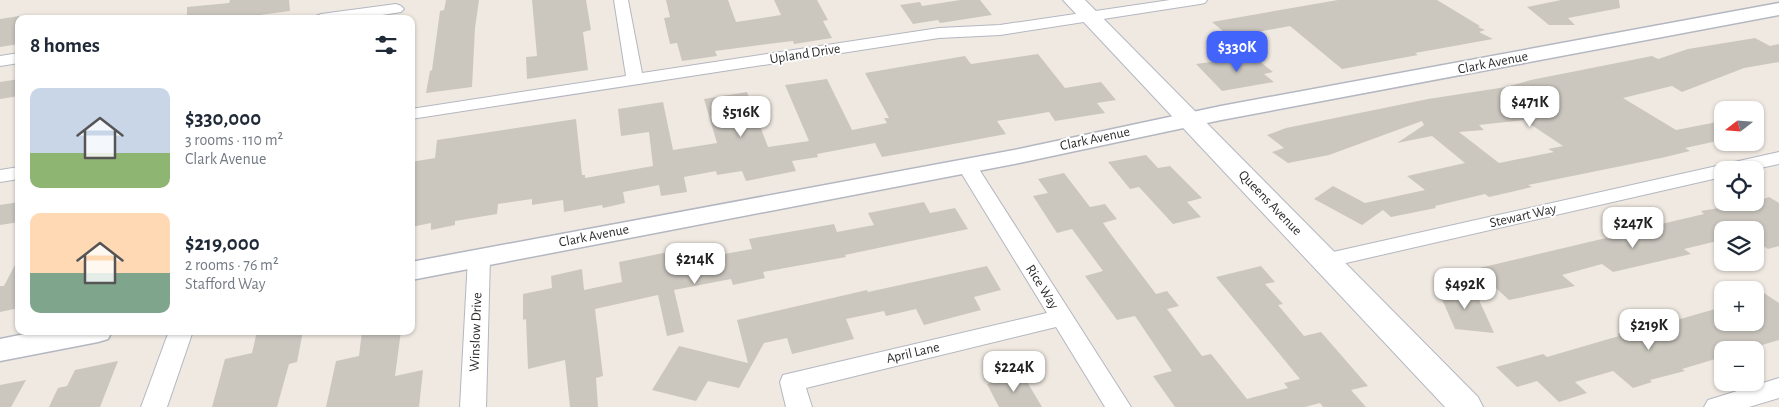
<!DOCTYPE html>
<html lang="en">
<head>
<meta charset="utf-8">
<style>
  body { margin:0; font-family:"Alegreya Sans",sans-serif; background:#f6f6f7; color:#1f2937; height:100vh; display:flex; flex-direction:column; font-size:19px; white-space:nowrap }
  * { box-sizing:border-box; margin:0 }
  p { font-size:16px; color:#747a83 }
  .icon { flex:none; width:28px; height:28px; fill:none; stroke:currentColor; stroke-width:2; stroke-linecap:round; stroke-linejoin:round }
  .map { position:relative; flex:1; overflow:hidden }
  .drawer { position:absolute; left:15px; top:15px; width:400px; height:320px; display:flex; flex-direction:column; background:#fff; border-radius:10px; box-shadow:0 1px 4px #0004 }
  .drawer>* { flex:none }
  .needle { width:32px; rotate:253deg }
  .tools { position:absolute; left:1714px; top:101px; display:grid; gap:10px }
  .tools a { display:grid; place-items:center; width:50px; height:50px; border-radius:10px; background:#fff; box-shadow:0 1px 4px #0004; font-size:25px }
  .price { position:absolute; translate:-50% -42px; padding:0 11px; border-radius:10px; background:#fff; color:#222; font-size:16px; line-height:32px; filter:drop-shadow(0 1px 2px #0008) }
  .price::after { content:''; position:absolute; left:50%; top:30px; width:15px; height:11px; margin-left:-8px; background:inherit; clip-path:polygon(0 0,100% 0,50% 100%) }
  .price.selected { background:#4264fb; color:#fff }
  ul { padding:0; list-style:none }
  li { display:flex; align-items:center; gap:15px; height:125px; padding:0 15px }
  li span { display:grid; place-items:center; flex:none; width:140px; height:100px; border-radius:10px; color:#555 }
  li>.icon { margin-inline-start:auto }
  span .icon { width:60px; height:60px; fill:#fffc; stroke-width:1 }
  li b { font-size:21px }
  h2 { display:flex; justify-content:space-between; align-items:center; height:60px; padding:0 15px; font-size:21px }
  .map>svg:first-child { display:block }
</style>
</head>
<body>
<div class="map">
<svg width="1779" height="407" viewBox="0 0 1779 407">
  <rect width="100%" height="100%" fill="#efe9e1"/>
  <g fill="#cbc7bf" fill-rule="evenodd">
    <path d="M 230,0 L 289,0 L 290,11 L 228,19 L 187,19 L 187,7 L 229,3 Z"/>
    <path d="M 446,0 L 479,0 L 475,28 L 472,87 L 426,93 L 430,71 L 432,70 L 440,11 L 444,10 Z"/>
    <path d="M 532,0 L 586,0 L 591,30 L 583,32 L 588,70 L 527,79 L 526,57 L 537,56 Z"/>
    <path d="M 666,0 L 728,0 L 736,22 L 781,15 L 774,0 L 817,0 L 828,20 L 823,21 L 832,38 L 794,44 L 793,41 L 768,44 L 715,51 L 717,56 L 682,61 L 677,43 L 670,44 L 664,18 L 670,17 Z"/>
    <path d="M 960,0 L 980,0 L 992,15 L 940,23 L 938,20 L 913,24 L 900,5 L 920,2 L 922,6 Z"/>
    <path d="M 1338,0 L 1437,0 L 1480,26 L 1478,27 L 1485,30 L 1479,32 L 1493,39 L 1415,53 L 1418,55 L 1342,69 L 1290,26 L 1230,37 L 1212,22 Z"/>
    <path d="M 1561,0 L 1619,0 L 1620,8 L 1568,18 L 1575,25 L 1549,25 L 1527,7 Z"/>
    <path d="M 19,16 L 19,44 L 0,47 L 0,19 Z"/>
    <path d="M 1755,38 L 1770,46 L 1779,44 L 1779,62 L 1744,68 L 1682,92 L 1672,86 L 1623,98 L 1676,130 L 1722,121 L 1722,140 L 1685,148 L 1690,151 L 1661,158 L 1528,185 L 1532,187 L 1489,197 L 1485,194 L 1435,206 L 1436,208 L 1391,217 L 1383,210 L 1362,225 L 1314,199 L 1333,186 L 1365,203 L 1425,190 L 1407,176 L 1465,163 L 1432,136 L 1397,143 L 1424,125 L 1422,121 L 1329,155 L 1288,163 L 1272,152 L 1284,148 L 1267,135 L 1286,128 L 1428,99 L 1506,87 L 1531,80 L 1652,56 L 1658,59 L 1688,49 ZM 1524,120 L 1563,146 L 1548,149 L 1554,152 L 1499,163 L 1459,132 L 1484,130 L 1479,125 Z"/>
    <path d="M 1038,54 L 1065,88 L 1101,82 L 1116,100 L 1097,103 L 1105,113 L 1055,121 L 1049,112 L 997,121 L 1006,134 L 927,149 L 882,157 L 875,143 L 817,154 L 818,157 L 792,161 L 796,171 L 746,181 L 742,171 L 717,175 L 716,171 L 684,177 L 687,192 L 661,196 L 659,185 L 623,192 L 625,203 L 603,208 L 602,205 L 564,212 L 563,200 L 532,205 L 532,199 L 498,204 L 497,214 L 455,221 L 455,225 L 431,230 L 431,223 L 411,227 L 411,162 L 435,158 L 437,140 L 576,119 L 582,175 L 585,175 L 585,178 L 653,166 L 649,132 L 621,136 L 618,109 L 663,102 L 673,150 L 717,143 L 704,99 L 747,92 L 768,147 L 809,141 L 785,85 L 827,79 L 852,130 L 887,123 L 884,118 L 889,118 L 865,73 L 965,56 L 971,64 Z"/>
    <path d="M 1253,56 L 1273,72 L 1264,74 L 1274,82 L 1222,91 L 1196,64 Z"/>
    <path d="M 19,79 L 19,96 L 0,99 L 0,82 Z"/>
    <path d="M 1146,155 L 1158,168 L 1170,166 L 1202,198 L 1187,202 L 1201,217 L 1173,224 L 1139,187 L 1130,189 L 1108,162 Z"/>
    <path d="M 1064,173 L 1090,207 L 1105,204 L 1117,219 L 1103,223 L 1113,237 L 1156,294 L 1167,291 L 1179,306 L 1167,309 L 1202,356 L 1211,354 L 1247,399 L 1288,388 L 1284,383 L 1300,379 L 1216,277 L 1261,266 L 1275,282 L 1265,284 L 1283,304 L 1278,305 L 1304,336 L 1321,332 L 1368,386 L 1351,390 L 1366,407 L 1323,407 L 1320,403 L 1305,407 L 1175,407 L 1153,376 L 1172,371 L 1135,316 L 1117,320 L 1085,276 L 1103,271 L 1072,229 L 1057,233 L 1033,196 L 1048,193 L 1038,179 Z"/>
    <path d="M 1769,197 L 1779,203 L 1779,246 L 1768,249 L 1755,240 L 1755,230 L 1722,230 L 1722,240 L 1684,249 L 1691,254 L 1613,272 L 1602,264 L 1562,275 L 1575,286 L 1509,300 L 1475,269 L 1606,238 L 1608,239 L 1658,226 L 1657,225 L 1704,214 L 1701,211 L 1755,202 Z"/>
    <path d="M 19,202 L 19,222 L 0,225 L 0,205 Z"/>
    <path d="M 924,202 L 930,213 L 955,208 L 968,229 L 845,255 L 846,257 L 763,272 L 765,278 L 733,285 L 731,279 L 674,290 L 684,332 L 667,336 L 658,295 L 595,309 L 603,376 L 596,378 L 598,407 L 570,407 L 565,360 L 528,369 L 526,319 L 523,320 L 523,294 L 552,288 L 551,276 L 582,269 L 584,290 L 622,282 L 619,262 L 683,249 L 685,261 L 752,249 L 749,239 L 834,224 L 837,232 L 874,225 L 868,213 Z"/>
    <path d="M 19,257 L 19,308 L 0,312 L 0,286 L 4,286 Z"/>
    <path d="M 987,266 L 1001,290 L 974,297 L 981,310 L 924,325 L 916,309 L 886,316 L 884,311 L 846,319 L 854,339 L 792,354 L 787,338 L 764,343 L 739,388 L 708,381 L 696,401 L 652,390 L 679,346 L 748,363 L 737,320 L 867,290 L 868,292 Z"/>
    <path d="M 1755,287 L 1779,303 L 1779,340 L 1745,350 L 1722,350 L 1722,357 L 1682,369 L 1685,371 L 1650,380 L 1652,382 L 1633,388 L 1613,371 L 1575,382 L 1587,393 L 1559,402 L 1537,381 L 1517,387 L 1496,367 L 1543,354 L 1547,357 L 1619,336 L 1617,334 L 1663,324 L 1722,307 L 1722,322 L 1755,322 Z"/>
    <path d="M 1437,288 L 1475,291 L 1494,333 L 1455,329 Z"/>
    <path d="M 257,331 L 303,331 L 297,362 L 289,364 L 277,407 L 212,407 L 225,359 L 252,353 Z"/>
    <path d="M 362,331 L 401,331 L 395,376 L 423,370 L 419,407 L 326,407 L 336,361 L 359,356 Z"/>
    <path d="M 118,361 L 100,407 L 49,407 L 58,388 L 67,386 L 75,370 Z"/>
    <path d="M 1023,375 L 1042,407 L 999,407 L 987,384 Z"/>
    <path d="M 26,380 L 11,407 L 0,407 L 0,385 Z"/>
  </g>
  <g fill="none" stroke-linecap="round" stroke-linejoin="round">
    <defs>
      <g id="minor">
        <path d="M 614,0 L 628,0 L 642,73 L 939,28 L 1000,25 L 1170,0 L 1207,0 L 1205,3 L 1200,4 L 1000,35 L 939,38 L 411,119 L 411,109 L 626,76 Z"/>
        <path d="M 396,4 L 401,6 L 404,9 L 401,12 L 357,19 L 314,19 L 316,16 L 321,14 Z"/>
        <path d="M 19,53 L 19,63 L 0,66 L 0,56 Z"/>
        <path d="M 1779,152 L 1779,164 L 1751,170 L 1722,170 L 1722,177 L 1324,268 L 1316,266 L 1313,261 L 1316,256 L 1324,254 Z"/>
        <path d="M 967,160 L 974,162 L 977,166 L 1131,407 L 1105,407 L 1056,327 L 806,388 L 812,407 L 786,407 L 780,382 L 783,375 L 1047,313 L 957,166 L 960,162 Z"/>
        <path d="M 19,167 L 19,179 L 0,182 L 0,170 Z"/>
        <path d="M 479,251 L 487,253 L 490,258 L 486,407 L 460,407 L 468,258 L 471,253 Z"/>
        <path d="M 169,331 L 193,331 L 167,407 L 141,407 Z"/>
        <path d="M 1779,378 L 1779,398 L 1749,407 L 1704,407 L 1708,400 Z"/>
      </g>
      <g id="tertiary">
        <path d="M 1779,3 L 1779,15 L 1221,120 L 1019,163 L 411,280 L 411,262 L 1019,149 L 1221,106 Z"/>
        <path d="M 40,331 L 112,331 L 108,339 L 98,342 L 0,361 L 0,339 Z"/>
      </g>
      <path id="secondary" d="M 1063,0 L 1085,0 L 1478,397 L 1483,407 L 1445,407 Z"/>
    </defs>
    <use href="#minor" stroke="#b4b7c1" stroke-width="2"/>
    <use href="#tertiary" stroke="#b4b7c1" stroke-width="3"/>
    <use href="#secondary" stroke="#b4b7c1" stroke-width="2"/>
    <use href="#minor" fill="#fff" fill-rule="evenodd"/>
    <use href="#tertiary" fill="#fff" fill-rule="evenodd"/>
    <use href="#secondary" fill="#fff" fill-rule="evenodd"/>
  </g>
  <g text-anchor="middle" dominant-baseline="central" stroke-width="4" stroke-linejoin="round" paint-order="stroke">
    <g font-size="14" fill="#2e2e2e" stroke="#fff">
      <text transform="translate(805 54) rotate(-9)">Upland Drive</text>
      <text transform="translate(1493 63) rotate(-11)">Clark Avenue</text>
      <text transform="translate(1095 139) rotate(-12)">Clark Avenue</text>
      <text transform="translate(1270 203) rotate(46)">Queens Avenue</text>
      <text transform="translate(1523 216) rotate(-13)">Stewart Way</text>
      <text transform="translate(594 236) rotate(-11)">Clark Avenue</text>
      <text transform="translate(1042 287) rotate(58)">Rice Way</text>
      <text transform="translate(476 332) rotate(-88)">Winslow Drive</text>
      <text transform="translate(913 353) rotate(-13)">April Lane</text>
    </g>
  </g>
</svg>
<div class="tools">
<a><svg class="needle" viewBox="-14 -14 28 28"><path d="M0-13l5 13h-10z" fill="#e53935"/><path d="M0 13l5-13h-10z" fill="#747a83"/></svg></a>
<a><svg class="icon" aria-label="locate" viewBox="0 0 24 24"><circle cx="12" cy="12" r="6"/><path d="M12 2v4M12 18v4M2 12h4M18 12h4"/></svg></a>
<a><svg class="icon" aria-label="layers" viewBox="0 0 24 24"><path d="M12 4l9 5-9 5-9-5zM3 14l9 5 9-5"/></svg></a>
<a>+</a>
<a>−</a>
</div>
<b class="price selected" style="left:1237px;top:73px">$330K</b>
<b class="price" style="left:1530px;top:128px">$471K</b>
<b class="price" style="left:741px;top:138px">$516K</b>
<b class="price" style="left:1633px;top:249px">$247K</b>
<b class="price" style="left:695px;top:285px">$214K</b>
<b class="price" style="left:1465px;top:310px">$492K</b>
<b class="price" style="left:1649px;top:351px">$219K</b>
<b class="price" style="left:1014px;top:393px">$224K</b>
<section class="drawer">
<h2>8 homes<svg class="icon" aria-label="filters" viewBox="0 0 24 24"><path d="M4 7h16M4 17h16"/><circle cx="9" cy="7" r="2"/><circle cx="15" cy="17" r="2"/></svg></h2>
<ul>
<li><span style="background:linear-gradient(#c9d6e8 65%,#8fb573 0)"><svg class="icon" aria-label="home" viewBox="0 0 24 24"><path d="M3 11l9-7 9 7M6 9v11h12V9"/></svg></span><div><b>$330,000</b><p>3 rooms · 110 m²</p><p>Clark Avenue</p></div></li>
<li><span style="background:linear-gradient(#ffd9b3 60%,#7fa58c 0)"><svg class="icon" aria-label="home" viewBox="0 0 24 24"><path d="M3 11l9-7 9 7M6 9v11h12V9"/></svg></span><div><b>$219,000</b><p>2 rooms · 76 m²</p><p>Stafford Way</p></div></li>
</ul>
</section>
</div>
</body>
</html>
